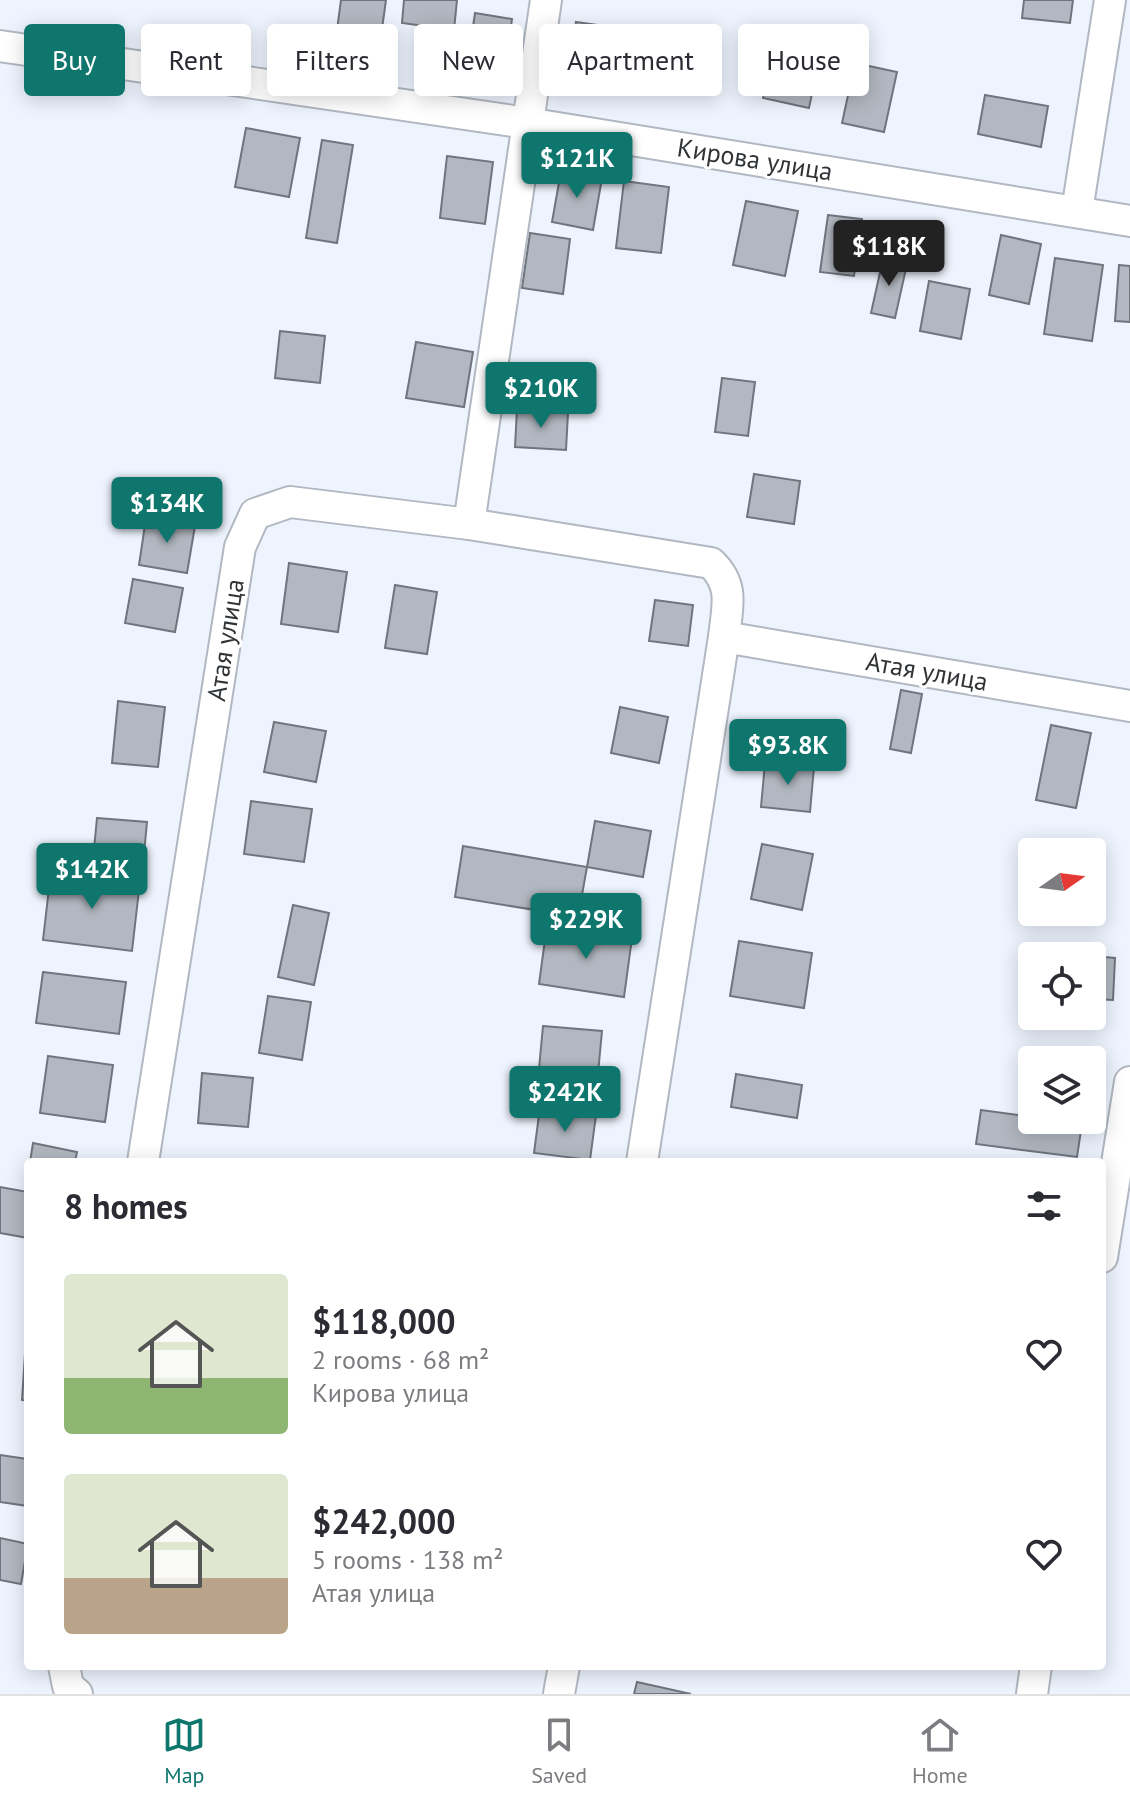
<!DOCTYPE html>
<html lang="en">
<head>
<meta charset="utf-8">
<style>
  body { margin:0; font-family:"PT Sans",sans-serif; background:#f7f7f7; color:#2b2b33; height:100vh; display:flex; flex-direction:column; font-size:30px; white-space:nowrap }
  * { box-sizing:border-box; margin:0 }
  p { font-size:26px; color:#7c7c81 }
  .icon { flex:none; width:44px; height:44px; fill:none; stroke:currentColor; stroke-width:2; stroke-linecap:round; stroke-linejoin:round }
  .map { position:relative; flex:1; overflow:hidden }
  .panel { position:absolute; left:24px; top:1158px; width:1082px; height:512px; display:flex; flex-direction:column; background:#fff; border-radius:8px; box-shadow:0 4px 20px #0003 }
  .panel>* { flex:none }
  .hud { position:absolute; left:24px; top:24px; width:1082px; height:72px; display:flex; gap:16px }
  .needle { width:52px; rotate:76deg }
  .tools { position:absolute; left:1018px; top:838px; display:grid; gap:16px }
  .tools a { display:grid; place-items:center; width:88px; height:88px; border-radius:8px; background:#fff; box-shadow:0 4px 20px #0003; font-size:40px }
  .price { position:absolute; translate:-50% -68px; padding:0 18px; border-radius:8px; background:#0f766e; color:#fff; font-size:26px; line-height:52px; filter:drop-shadow(0 2px 4px #0008) }
  .price::after { content:''; position:absolute; left:50%; top:48px; width:24px; height:18px; margin-left:-12px; background:inherit; clip-path:polygon(0 0,100% 0,50% 100%) }
  .price.on { background:#222; color:#fff }
  ul { padding:0; list-style:none }
  li { display:flex; align-items:center; gap:24px; height:200px; padding:0 40px }
  li span { display:grid; place-items:center; flex:none; width:224px; height:160px; border-radius:8px; color:#555 }
  li>.icon { margin-inline-start:auto }
  span .icon { width:96px; height:96px; fill:#fffc; stroke-width:1 }
  li b { font-size:34px }
  h2 { display:flex; justify-content:space-between; align-items:center; height:96px; padding:0 40px; font-size:34px }
  .pill { padding:0 28px; border-radius:8px; background:#fff; box-shadow:0 4px 20px #0003; font-size:28px; line-height:72px }
  .pill.on { background:#0f766e; color:#fff }
  .dock { display:flex; justify-content:space-around; align-items:center; height:112px; border-top:2px solid #e1e1e2; background:#fff; font-size:22px; color:#7c7c81 }
  .dock a { display:grid; justify-items:center; gap:4px }
  .dock .on { color:#0f766e }
  .map>svg:first-child { display:block }
</style>
</head>
<body>
<div class="map">
<svg width="1130" height="1694" viewBox="0 0 1130 1694">
  <rect width="100%" height="100%" fill="#eef4fe"/>
  <g fill="#b2b8c1" stroke="#6f747d" stroke-width="2">
    <path d="M 341,0 L 386,0 L 381,36 L 337,30 Z"/>
    <path d="M 404,0 L 457,0 L 454,30 L 402,23 Z"/>
    <path d="M 1024,0 L 1073,0 L 1070,23 L 1022,18 Z"/>
    <path d="M 475,13 L 512,19 L 505,66 L 468,61 Z"/>
    <path d="M 576,22 L 613,27 L 607,78 L 570,73 Z"/>
    <path d="M 649,39 L 704,48 L 699,81 L 644,72 Z"/>
    <path d="M 771,60 L 817,70 L 809,108 L 763,98 Z"/>
    <path d="M 855,63 L 897,72 L 884,132 L 842,123 Z"/>
    <path d="M 985,95 L 1048,106 L 1041,147 L 978,134 Z"/>
    <path d="M 246,128 L 300,138 L 289,197 L 235,187 Z"/>
    <path d="M 322,140 L 353,145 L 337,243 L 306,238 Z"/>
    <path d="M 447,156 L 493,162 L 485,224 L 440,218 Z"/>
    <path d="M 561,171 L 602,178 L 593,230 L 552,222 Z"/>
    <path d="M 624,181 L 669,187 L 661,253 L 616,248 Z"/>
    <path d="M 746,201 L 798,211 L 785,276 L 733,265 Z"/>
    <path d="M 828,215 L 862,219 L 854,276 L 820,272 Z"/>
    <path d="M 530,233 L 570,239 L 563,294 L 522,288 Z"/>
    <path d="M 1001,235 L 1041,244 L 1029,304 L 989,295 Z"/>
    <path d="M 1055,258 L 1103,265 L 1092,341 L 1044,334 Z"/>
    <path d="M 883,259 L 907,264 L 895,318 L 871,313 Z"/>
    <path d="M 1119,265 L 1130,266 L 1130,322 L 1115,321 Z"/>
    <path d="M 929,281 L 970,289 L 961,339 L 920,331 Z"/>
    <path d="M 280,331 L 325,336 L 320,383 L 275,378 Z"/>
    <path d="M 416,342 L 473,352 L 464,407 L 406,398 Z"/>
    <path d="M 722,378 L 755,382 L 748,436 L 715,432 Z"/>
    <path d="M 517,409 L 568,413 L 566,450 L 515,447 Z"/>
    <path d="M 754,474 L 800,481 L 794,524 L 747,517 Z"/>
    <path d="M 146,518 L 195,526 L 187,573 L 139,565 Z"/>
    <path d="M 289,563 L 347,572 L 338,632 L 281,624 Z"/>
    <path d="M 133,579 L 183,588 L 175,632 L 125,623 Z"/>
    <path d="M 395,585 L 437,592 L 427,654 L 385,648 Z"/>
    <path d="M 655,600 L 693,605 L 688,646 L 649,641 Z"/>
    <path d="M 901,690 L 922,694 L 911,753 L 890,749 Z"/>
    <path d="M 118,701 L 165,707 L 158,767 L 112,763 Z"/>
    <path d="M 620,707 L 668,717 L 659,763 L 611,753 Z"/>
    <path d="M 274,722 L 326,731 L 316,782 L 264,772 Z"/>
    <path d="M 1051,725 L 1091,733 L 1076,808 L 1036,800 Z"/>
    <path d="M 765,763 L 814,767 L 810,812 L 761,807 Z"/>
    <path d="M 251,801 L 312,809 L 304,862 L 244,854 Z"/>
    <path d="M 97,818 L 147,822 L 143,864 L 93,859 Z"/>
    <path d="M 595,821 L 651,831 L 643,877 L 587,867 Z"/>
    <path d="M 1046,842 L 1089,848 L 1089,852 L 1044,852 Z"/>
    <path d="M 762,844 L 813,854 L 802,910 L 751,899 Z"/>
    <path d="M 463,846 L 587,867 L 578,917 L 455,897 Z"/>
    <path d="M 51,871 L 140,881 L 132,951 L 43,940 Z"/>
    <path d="M 293,905 L 329,913 L 314,985 L 278,977 Z"/>
    <path d="M 547,925 L 632,938 L 624,997 L 539,984 Z"/>
    <path d="M 739,941 L 812,953 L 804,1008 L 730,996 Z"/>
    <path d="M 1092,956 L 1115,958 L 1113,1000 L 1092,999 Z"/>
    <path d="M 43,972 L 126,982 L 119,1034 L 36,1023 Z"/>
    <path d="M 268,996 L 311,1002 L 302,1060 L 259,1053 Z"/>
    <path d="M 543,1026 L 602,1031 L 596,1095 L 537,1090 Z"/>
    <path d="M 48,1056 L 113,1065 L 105,1122 L 40,1113 Z"/>
    <path d="M 202,1073 L 253,1078 L 248,1127 L 198,1123 Z"/>
    <path d="M 736,1074 L 802,1085 L 797,1118 L 731,1107 Z"/>
    <path d="M 540,1107 L 596,1115 L 590,1160 L 534,1153 Z"/>
    <path d="M 981,1110 L 1032,1117 L 1032,1120 L 1082,1124 L 1077,1157 L 976,1144 Z"/>
    <path d="M 33,1143 L 77,1152 L 75,1162 L 30,1162 Z"/>
    <path d="M 0,1187 L 28,1192 L 28,1238 L 0,1233 Z"/>
    <path d="M 25,1354 L 28,1354 L 28,1401 L 22,1400 Z"/>
    <path d="M 0,1455 L 28,1459 L 28,1506 L 0,1502 Z"/>
    <path d="M 0,1538 L 28,1544 L 21,1584 L 0,1580 Z"/>
    <path d="M 637,1682 L 691,1694 L 634,1694 Z"/>
  </g>
  <g fill="none" stroke-linecap="round" stroke-linejoin="round">
    <defs>
      <g id="street">
        <path d="M 0,46 L 527,123 L 1130,221"/>
        <path d="M 1077,211 L 1110,0"/>
        <path d="M 469,524 L 546,0"/>
        <path d="M 143,1162 L 240,547 L 255,514 L 290,502 L 469,524 L 711,563 C 735,586 727,607 724,637 L 1130,706"/>
        <path d="M 642,1162 L 724,637"/>
        <path d="M 1102,1257 L 1130,1082"/>
        <path d="M 64,1666 L 68,1686 L 77,1694"/>
        <path d="M 559,1694 L 564,1666"/>
        <path d="M 1032,1694 L 1036,1666"/>
      </g>
    </defs>
    <use href="#street" stroke="#b2b8c1" stroke-width="34"/>
    <use href="#street" stroke="#fff" stroke-width="30"/>
  </g>
  <g text-anchor="middle" dominant-baseline="central" stroke-width="6" stroke-linejoin="round" paint-order="stroke">
    <g font-size="26" fill="#313437" stroke="#fff">
      <text transform="translate(755 159) rotate(9)">Кирова улица</text>
      <text transform="translate(225 640) rotate(-81)">Атая улица</text>
      <text transform="translate(927 671) rotate(10)">Атая улица</text>
    </g>
  </g>
</svg>
<div class="tools">
<a><svg class="needle" viewBox="-14 -14 28 28"><path d="M0-13l5 13h-10z" fill="#e53935"/><path d="M0 13l5-13h-10z" fill="#7c7c81"/></svg></a>
<a><svg class="icon" aria-label="locate" viewBox="0 0 24 24"><circle cx="12" cy="12" r="6"/><path d="M12 2v4M12 18v4M2 12h4M18 12h4"/></svg></a>
<a><svg class="icon" aria-label="layers" viewBox="0 0 24 24"><path d="M12 4l9 5-9 5-9-5zM3 14l9 5 9-5"/></svg></a>
</div>
<b class="price" style="left:577px;top:200px">$121K</b>
<b class="price on" style="left:889px;top:288px">$118K</b>
<b class="price" style="left:541px;top:430px">$210K</b>
<b class="price" style="left:167px;top:545px">$134K</b>
<b class="price" style="left:788px;top:787px">$93.8K</b>
<b class="price" style="left:92px;top:911px">$142K</b>
<b class="price" style="left:586px;top:961px">$229K</b>
<b class="price" style="left:565px;top:1134px">$242K</b>
<div class="hud">
<a class="pill on">Buy</a>
<a class="pill">Rent</a>
<a class="pill">Filters</a>
<a class="pill">New</a>
<a class="pill">Apartment</a>
<a class="pill">House</a>
</div>
<section class="panel">
<h2>8 homes<svg class="icon" aria-label="filters" viewBox="0 0 24 24"><path d="M4 7h16M4 17h16"/><circle cx="9" cy="7" r="2"/><circle cx="15" cy="17" r="2"/></svg></h2>
<ul>
<li><span style="background:linear-gradient(#dfe7d0 65%,#8fb573 0)"><svg class="icon" aria-label="home" viewBox="0 0 24 24"><path d="M3 11l9-7 9 7M6 9v11h12V9"/></svg></span><div><b>$118,000</b><p>2 rooms · 68 m²</p><p>Кирова улица</p></div><svg class="icon" aria-label="heart" viewBox="0 0 24 24"><path d="M12 20l-8-8c-3-5 5-10 8-4 3-6 11-1 8 4z"/></svg></li>
<li><span style="background:linear-gradient(#dfe7d0 65%,#b9a48a 0)"><svg class="icon" aria-label="home" viewBox="0 0 24 24"><path d="M3 11l9-7 9 7M6 9v11h12V9"/></svg></span><div><b>$242,000</b><p>5 rooms · 138 m²</p><p>Атая улица</p></div><svg class="icon" aria-label="heart" viewBox="0 0 24 24"><path d="M12 20l-8-8c-3-5 5-10 8-4 3-6 11-1 8 4z"/></svg></li>
</ul>
</section>
</div>
<nav class="dock">
<a class="on"><svg class="icon" aria-label="map" viewBox="0 0 24 24"><path d="M3 6l6-2 6 2 6-2v14l-6 2-6-2-6 2zM9 4v14M15 6v14"/></svg>Map</a>
<a><svg class="icon" aria-label="saved" viewBox="0 0 24 24"><path d="M7 4h10v16l-5-4-5 4z"/></svg>Saved</a>
<a><svg class="icon" aria-label="home" viewBox="0 0 24 24"><path d="M3 11l9-7 9 7M6 9v11h12V9"/></svg>Home</a>
</nav>
</body>
</html>
